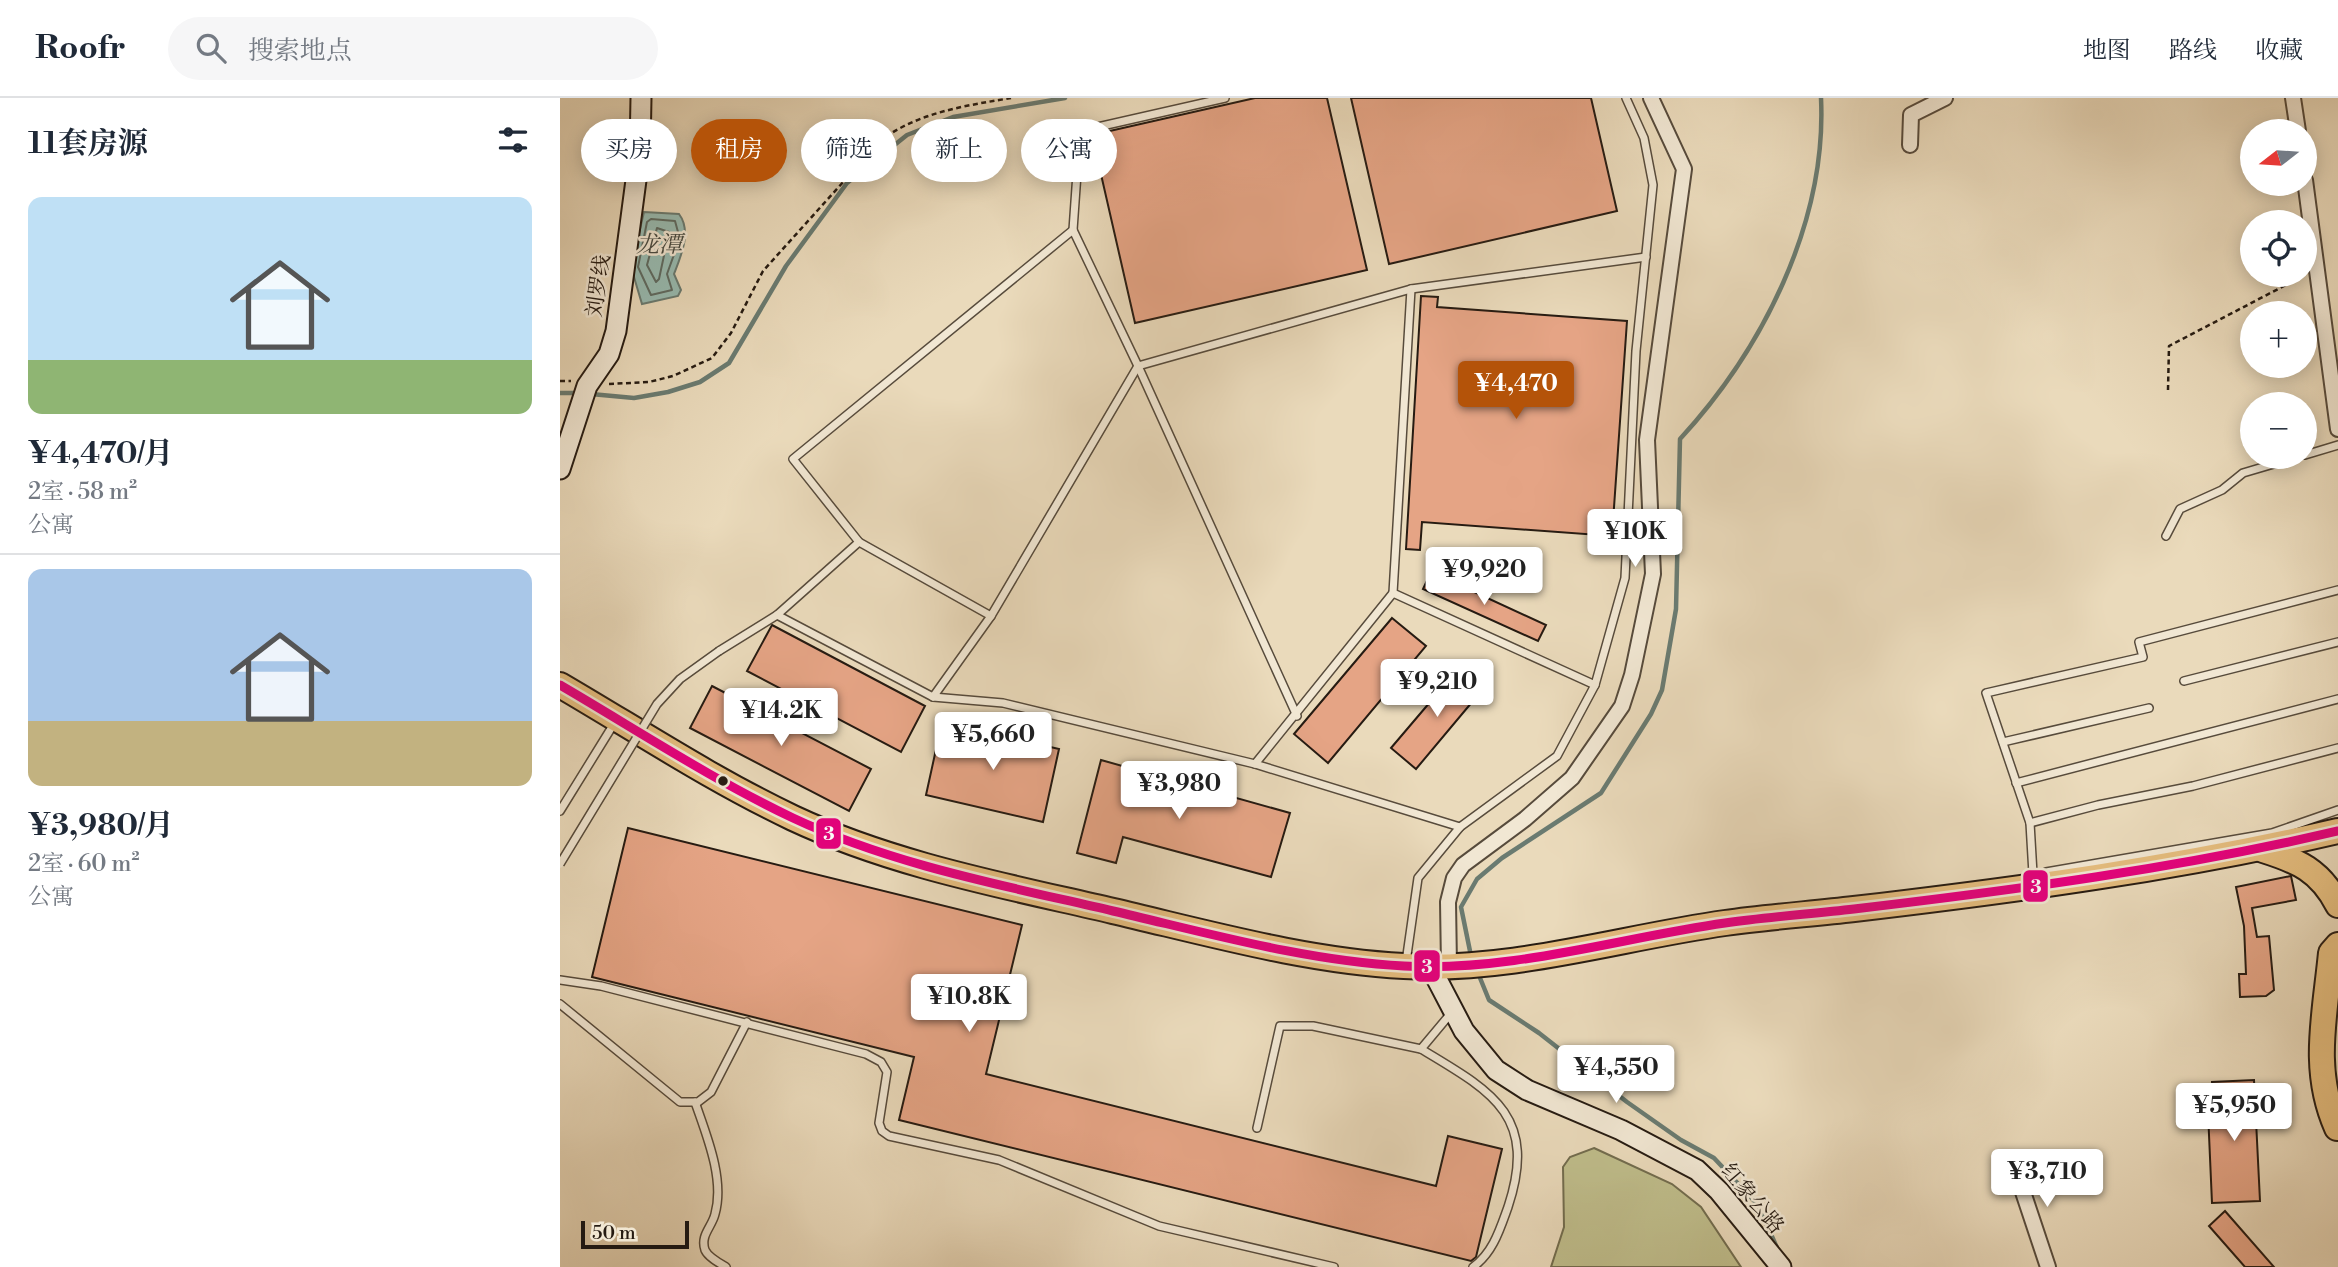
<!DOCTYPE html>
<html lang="zh">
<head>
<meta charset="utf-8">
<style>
  body { margin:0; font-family:"Libre Bodoni","Noto Serif SC",serif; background:#f6f6f7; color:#1f2937; height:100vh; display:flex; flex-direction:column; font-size:26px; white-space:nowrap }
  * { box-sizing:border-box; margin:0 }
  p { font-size:23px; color:#747a83 }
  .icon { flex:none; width:38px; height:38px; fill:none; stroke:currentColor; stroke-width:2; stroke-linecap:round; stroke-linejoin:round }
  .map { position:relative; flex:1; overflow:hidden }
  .sheet { display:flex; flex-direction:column; background:#fff; width:560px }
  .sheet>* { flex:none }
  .top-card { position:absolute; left:21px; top:21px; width:665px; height:63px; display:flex; gap:14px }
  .needle { width:46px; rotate:253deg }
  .buttons { position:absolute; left:1680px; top:21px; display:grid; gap:14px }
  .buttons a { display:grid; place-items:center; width:77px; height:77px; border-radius:50%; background:#fff; box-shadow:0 4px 18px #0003; font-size:35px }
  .scale { position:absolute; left:21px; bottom:18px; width:108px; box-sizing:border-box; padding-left:7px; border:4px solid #261b12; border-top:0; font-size:19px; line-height:24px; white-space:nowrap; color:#261b12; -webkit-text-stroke:5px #f1e7d3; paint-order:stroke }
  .price { position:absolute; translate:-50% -60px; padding:0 16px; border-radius:7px; background:#fff; color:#222; font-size:23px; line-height:46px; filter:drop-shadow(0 2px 4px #0008) }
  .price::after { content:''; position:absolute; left:50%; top:42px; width:21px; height:16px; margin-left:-10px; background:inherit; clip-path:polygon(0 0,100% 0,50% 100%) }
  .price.current { background:#b45309; color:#fff }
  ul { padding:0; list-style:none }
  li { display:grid; align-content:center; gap:14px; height:371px; padding:0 28px }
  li+li { border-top:2px solid #e0e1e3 }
  li span { display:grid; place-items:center; height:217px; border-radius:14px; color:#555 }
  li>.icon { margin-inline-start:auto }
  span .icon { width:126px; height:126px; fill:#fffc; stroke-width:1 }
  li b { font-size:30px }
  h2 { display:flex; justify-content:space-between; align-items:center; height:84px; padding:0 28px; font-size:30px }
  .chip { padding:0 24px; border-radius:32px; background:#fff; box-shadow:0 4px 18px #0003; font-size:24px; line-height:63px }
  .chip.current { background:#b45309; color:#fff }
  header { display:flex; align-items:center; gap:42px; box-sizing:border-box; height:98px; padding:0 35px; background:#fff; border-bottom:2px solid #e0e1e3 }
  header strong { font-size:33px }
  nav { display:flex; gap:38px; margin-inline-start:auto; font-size:24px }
  .search { width:490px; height:63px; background:#f6f6f7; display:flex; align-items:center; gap:18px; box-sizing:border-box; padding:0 24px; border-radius:38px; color:#747a83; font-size:26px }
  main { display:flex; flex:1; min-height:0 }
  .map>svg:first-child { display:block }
</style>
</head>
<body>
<header>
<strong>Roofr</strong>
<div class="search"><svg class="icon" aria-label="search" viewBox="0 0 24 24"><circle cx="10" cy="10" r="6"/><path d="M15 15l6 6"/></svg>搜索地点</div>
<nav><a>地图</a><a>路线</a><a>收藏</a></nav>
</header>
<main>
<section class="sheet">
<h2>11套房源<svg class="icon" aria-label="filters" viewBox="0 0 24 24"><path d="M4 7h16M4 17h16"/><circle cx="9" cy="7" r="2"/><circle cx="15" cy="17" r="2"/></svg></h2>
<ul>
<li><span style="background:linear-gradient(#bfe0f5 75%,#8fb573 0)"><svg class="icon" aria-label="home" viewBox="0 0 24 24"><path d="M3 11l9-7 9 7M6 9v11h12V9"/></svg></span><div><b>¥4,470/月</b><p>2室 · 58 m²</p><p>公寓</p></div></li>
<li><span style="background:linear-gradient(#a9c7e8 70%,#c2b280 0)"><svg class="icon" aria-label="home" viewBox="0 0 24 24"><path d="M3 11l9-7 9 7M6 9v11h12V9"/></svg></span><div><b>¥3,980/月</b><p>2室 · 60 m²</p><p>公寓</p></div></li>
</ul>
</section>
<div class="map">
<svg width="1778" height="1169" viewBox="0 0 1778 1169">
  <rect width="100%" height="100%" fill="#eadabb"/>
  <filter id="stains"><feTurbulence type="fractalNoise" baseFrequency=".00286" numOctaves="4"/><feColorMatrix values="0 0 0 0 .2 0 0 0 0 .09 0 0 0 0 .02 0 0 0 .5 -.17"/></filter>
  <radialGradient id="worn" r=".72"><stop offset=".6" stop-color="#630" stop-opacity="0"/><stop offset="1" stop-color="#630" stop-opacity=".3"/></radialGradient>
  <path fill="#bfbd8b" stroke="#726c4e" stroke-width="2" d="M 1034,1050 L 1112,1086 L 1141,1109 L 1181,1169 L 991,1169 L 1004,1129 L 1003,1069 L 1010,1059 Z"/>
  <path fill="#98bbb1" stroke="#6a7b71" stroke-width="2" d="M 84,114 L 119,116 C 132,133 121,158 114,176 L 121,192 L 118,198 L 82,206 L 71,169 Z"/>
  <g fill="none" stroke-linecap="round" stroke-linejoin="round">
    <g stroke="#5f6b62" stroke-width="2">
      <path d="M 91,121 L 115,123 L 118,134 L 116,151 L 107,176 L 112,192 L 91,197 L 78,169 L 87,124 Z"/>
      <path d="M 97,130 L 109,134 L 99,181 L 96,184 L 87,167 Z"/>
    </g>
    <g stroke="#6a7b71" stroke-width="4.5">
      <path d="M 0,295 L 19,295"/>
      <path d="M 31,296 L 74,300 L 108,294 L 140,284 L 169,265 L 226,168 L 287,85 L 347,37 L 393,19 L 505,0"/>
      <path d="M 911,858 L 901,809 L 917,781 L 942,760 L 1041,695 L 1091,616 L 1102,592 L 1116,511 L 1120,341 C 1202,252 1267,125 1261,0"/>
      <path d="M 918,875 L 929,902 L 979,935 L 1067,1004 L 1121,1042 L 1154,1060 L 1198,1107 L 1218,1152"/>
    </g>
  </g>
  <g fill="#e5a485" stroke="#261b12" stroke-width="2">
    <path d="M 695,0 L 767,0 L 807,172 L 575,225 L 532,37 Z"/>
    <path d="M 791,0 L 1031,0 L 1057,113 L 829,166 Z"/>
    <path d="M 861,198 L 878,199 L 877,209 L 1067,223 L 1052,438 L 862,424 L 860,452 L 846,451 Z"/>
    <path d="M 871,474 L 986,527 L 978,543 L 863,491 Z"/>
    <path d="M 832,520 L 866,548 L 768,665 L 734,636 Z"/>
    <path d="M 212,527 L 365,608 L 341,654 L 187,573 Z"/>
    <path d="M 899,570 L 923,591 L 856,671 L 831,650 Z"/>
    <path d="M 152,588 L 311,671 L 289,713 L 130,630 Z"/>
    <path d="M 382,624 L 499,651 L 483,724 L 366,697 Z"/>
    <path d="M 541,662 L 730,715 L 711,779 L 563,739 L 556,765 L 517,755 Z"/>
    <path d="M 68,730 L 462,827 L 426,976 L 876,1088 L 888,1038 L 942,1051 L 916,1159 L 911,1163 L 339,1022 L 354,959 L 32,879 Z"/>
    <path d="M 1731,778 L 1736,802 L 1692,810 L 1697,839 L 1709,838 L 1714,892 L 1706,898 L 1680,899 L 1679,876 L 1686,876 L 1684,828 L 1676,789 Z"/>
    <path d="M 1694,982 L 1700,1103 L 1652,1105 L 1648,1014 L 1654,1014 L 1652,984 Z"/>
    <path d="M 1665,1113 L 1714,1169 L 1685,1169 L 1649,1128 Z"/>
  </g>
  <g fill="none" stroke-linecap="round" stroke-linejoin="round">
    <defs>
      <g id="lane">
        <path d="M 513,132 L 520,33 L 665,0"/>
        <path d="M 851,191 L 833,495 L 1035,587"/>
        <path d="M 1745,357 L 1778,347"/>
        <path d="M 1606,438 L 1620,411 L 1662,392 L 1683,375 L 1737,359"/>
        <path d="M 217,517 L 373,599 L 443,605 L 695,666 L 900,729"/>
        <path d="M 431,518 L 299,444 L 233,361 L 513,132 L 578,268 L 737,618"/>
        <path d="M 159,553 L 217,517 L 299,444"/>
        <path d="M 1624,583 L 1778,544"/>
        <path d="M 373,599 L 431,518 L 578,268 L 851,191 L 1086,159"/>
        <path d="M 1443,644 L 1589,610"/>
        <path d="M 695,666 L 833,495"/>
        <path d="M 1456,685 L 1778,601"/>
        <path d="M 0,713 L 55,624"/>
        <path d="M 1470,725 L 1538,707 L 1633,688 L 1778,650"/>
        <path d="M 1486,774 L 1712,735 L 1778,712"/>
        <path d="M 1473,776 L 1470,725 L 1426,595 L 1583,559 L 1579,544 L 1778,492"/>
        <path d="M 846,864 L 858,780 L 900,729 L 997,658 L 1035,587 L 1065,480 L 1076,253 L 1093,87 L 1084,40 L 1066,0"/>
        <path d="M 0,882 L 41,888 L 306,956 L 321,964 L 327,974 L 319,1025 L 322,1033 L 329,1038 L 439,1062 L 599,1128 L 774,1169"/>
        <path d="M 0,906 L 120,1004 L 138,1004 L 151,994 L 187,924"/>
        <path d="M 892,914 L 861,951 C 933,994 978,1018 948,1109 C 940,1131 933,1155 913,1169"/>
        <path d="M 135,1004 C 146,1036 165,1081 155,1116 C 152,1129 140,1137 145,1152 C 148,1159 159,1165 166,1169"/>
        <path d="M 697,1030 L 720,928 L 753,928 L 861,951"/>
      </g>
      <g id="street">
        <path d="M 1733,0 L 1738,33"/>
        <path d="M 1350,47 L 1351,17 L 1385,0"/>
        <path d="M 1745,82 L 1778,331"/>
        <path d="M 889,868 L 888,804 L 894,780 L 903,767 L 965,721 L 1012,680 L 1062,608 L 1072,577 L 1093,476 L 1087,342 L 1124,71 L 1091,0"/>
        <path d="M 1453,1064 L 1488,1169"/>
      </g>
      <g id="secondary">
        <path d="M 0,371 L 27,288 L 49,256 L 56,233 L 80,52 L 81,0"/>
        <path d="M 870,868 L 904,933 L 936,972 L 967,992 L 1061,1032 L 1137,1072 L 1159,1093 L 1221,1169"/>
      </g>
      <g id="highway">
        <path d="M 0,587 C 77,632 153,682 233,720 C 333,767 446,788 553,813 C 648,835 746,863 844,868 C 952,874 1059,840 1165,825 C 1207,819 1251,816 1294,811 C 1456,792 1619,770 1778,733"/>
        <path d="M 1703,752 C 1738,763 1760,772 1778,807"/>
        <path d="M 1777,1030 C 1751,972 1765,917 1771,855 L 1778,847"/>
      </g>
    </defs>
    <use href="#lane" stroke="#574b3c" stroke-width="10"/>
    <use href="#street" stroke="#574b3c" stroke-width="18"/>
    <use href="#secondary" stroke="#261b12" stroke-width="23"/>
    <use href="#highway" stroke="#261b12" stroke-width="28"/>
    <g stroke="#261b12" stroke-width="2.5" stroke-dasharray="5 3.5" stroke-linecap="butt">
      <path d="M 0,283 L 11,283"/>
      <path d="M 49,286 L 89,284 L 113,278 L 152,260 L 171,235 L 203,173 L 321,42 C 360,14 404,8 451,0"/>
      <path d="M 1608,292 L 1609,248 L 1743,178"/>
    </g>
    <use href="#lane" stroke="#f1e7d3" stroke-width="7"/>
    <use href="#street" stroke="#f1e7d3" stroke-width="14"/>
    <use href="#secondary" stroke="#f1e7d3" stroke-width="19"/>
    <use href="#highway" stroke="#e5bd7e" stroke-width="24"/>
    <defs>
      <path id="lane-bridge" d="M 0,766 L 97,606 L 120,581 L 159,553"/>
    </defs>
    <use href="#lane-bridge" stroke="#574b3c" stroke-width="10" stroke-linecap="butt"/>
    <use href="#lane-bridge" stroke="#f1e7d3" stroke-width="7"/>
    <defs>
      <path id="bus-1" d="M 0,587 C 77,632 153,682 233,720 C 333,767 446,788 553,813 C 648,835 746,863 844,868 C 952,874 1059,840 1165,825 C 1207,819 1251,816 1294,811 C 1456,792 1619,770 1778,733"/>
    </defs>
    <use href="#bus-1" stroke="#f1e7d3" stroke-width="14"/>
    <use href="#bus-1" stroke="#e5007d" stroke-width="9"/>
  </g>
  <circle fill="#261b12" stroke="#f1e7d3" stroke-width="2.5" cx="163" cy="683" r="6"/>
  <g text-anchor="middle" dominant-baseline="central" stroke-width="5" stroke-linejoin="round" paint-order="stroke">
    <g font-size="21" fill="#261b12" stroke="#f1e7d3">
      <text transform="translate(39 188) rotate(-82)">刘罗线</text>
      <text transform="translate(1192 1101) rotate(50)">红象公路</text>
    </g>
    <g font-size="23" font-style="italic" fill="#484b42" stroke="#f1e7d3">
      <text x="99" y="147">龙潭</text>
    </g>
  </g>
  <g stroke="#f1e7d3" stroke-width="2.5">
    <rect x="255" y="719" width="27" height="33" rx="7" fill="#e5007d"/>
    <rect x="1462" y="771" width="27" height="34" rx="7" fill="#e5007d"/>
    <rect x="853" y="851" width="28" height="34" rx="7" fill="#e5007d"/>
  </g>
  <g font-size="19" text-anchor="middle" font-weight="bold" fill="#fff">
    <text x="269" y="742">3</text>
    <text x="1476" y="795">3</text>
    <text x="867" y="875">3</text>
  </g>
  <rect width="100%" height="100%" filter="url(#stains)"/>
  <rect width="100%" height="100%" fill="url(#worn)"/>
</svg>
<div class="buttons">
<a><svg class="needle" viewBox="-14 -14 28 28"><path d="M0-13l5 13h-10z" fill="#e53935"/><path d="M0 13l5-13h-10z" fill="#747a83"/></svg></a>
<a><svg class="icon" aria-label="locate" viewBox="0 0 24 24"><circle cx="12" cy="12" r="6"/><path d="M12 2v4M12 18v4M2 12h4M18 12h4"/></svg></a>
<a>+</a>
<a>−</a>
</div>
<div class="scale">50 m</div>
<b class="price current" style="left:956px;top:323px">¥4,470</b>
<b class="price" style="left:1075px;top:471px">¥10K</b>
<b class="price" style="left:924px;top:509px">¥9,920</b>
<b class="price" style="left:877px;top:621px">¥9,210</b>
<b class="price" style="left:221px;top:650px">¥14.2K</b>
<b class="price" style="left:433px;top:674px">¥5,660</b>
<b class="price" style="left:619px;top:723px">¥3,980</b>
<b class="price" style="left:409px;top:936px">¥10.8K</b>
<b class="price" style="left:1056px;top:1007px">¥4,550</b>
<b class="price" style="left:1674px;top:1045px">¥5,950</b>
<b class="price" style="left:1487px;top:1111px">¥3,710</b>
<div class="top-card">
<a class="chip">买房</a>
<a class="chip current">租房</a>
<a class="chip">筛选</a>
<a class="chip">新上</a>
<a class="chip">公寓</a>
</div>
</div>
</main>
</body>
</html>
